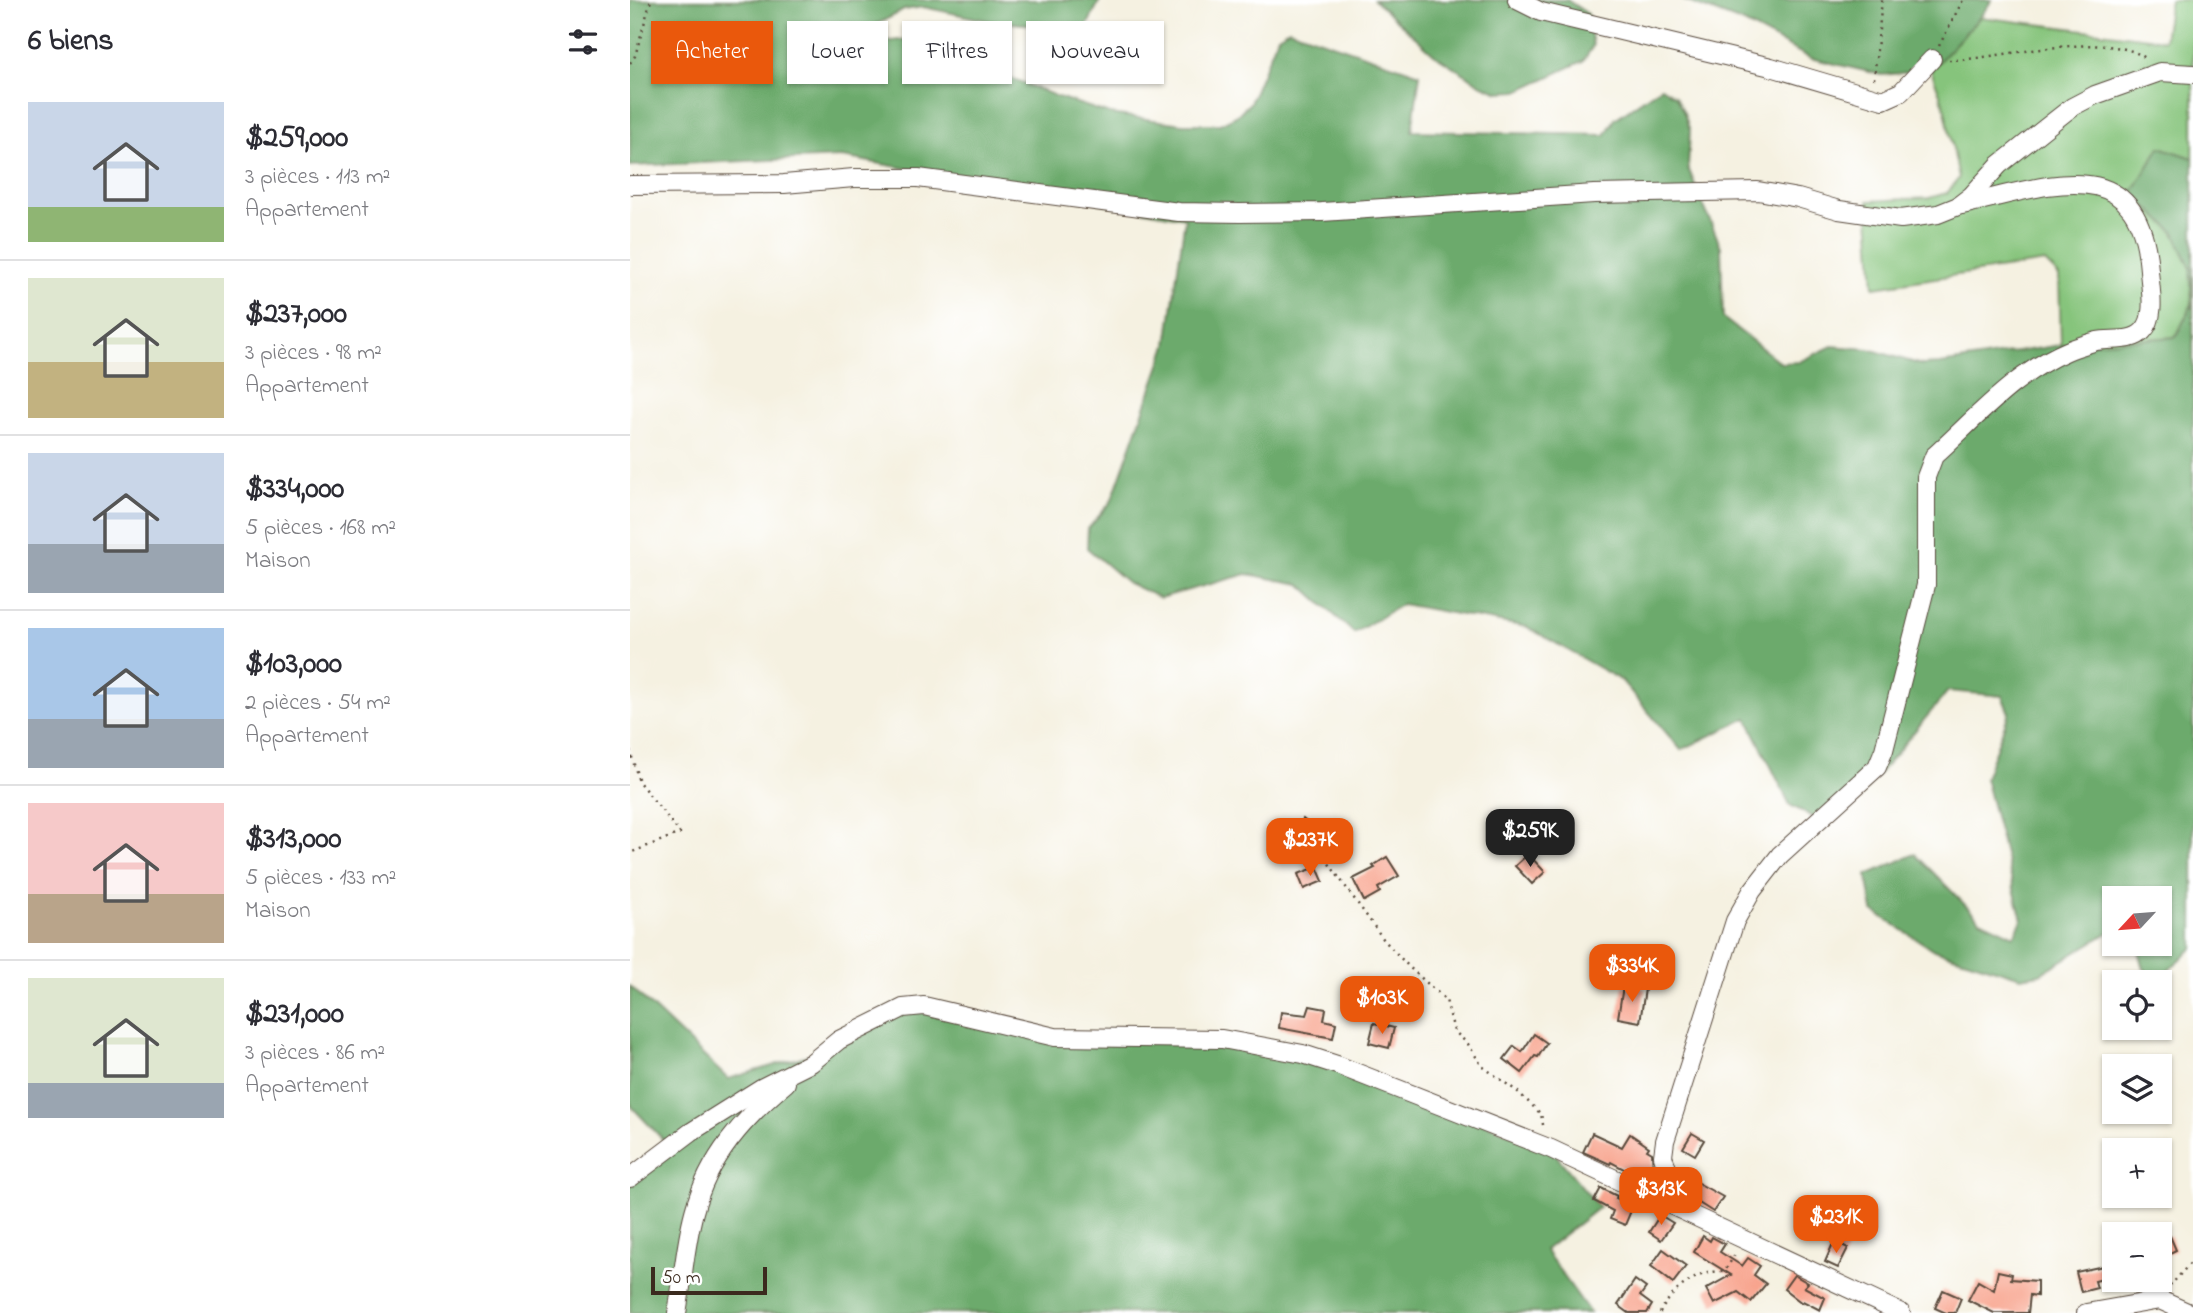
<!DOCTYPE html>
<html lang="fr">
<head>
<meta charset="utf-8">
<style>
  body { margin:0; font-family:"Indie Flower",sans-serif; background:#f7f7f7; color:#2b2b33; height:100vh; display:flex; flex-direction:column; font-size:26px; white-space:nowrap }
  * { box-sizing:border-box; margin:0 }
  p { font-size:23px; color:#7c7c81 }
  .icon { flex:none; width:38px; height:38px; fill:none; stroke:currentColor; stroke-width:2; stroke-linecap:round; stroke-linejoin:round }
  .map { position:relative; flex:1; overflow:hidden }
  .panel { display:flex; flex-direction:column; background:#fff; width:630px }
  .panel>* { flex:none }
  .guide { position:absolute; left:21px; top:21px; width:665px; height:63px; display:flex; gap:14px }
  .needle { width:46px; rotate:244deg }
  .fabs { position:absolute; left:1472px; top:886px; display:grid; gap:14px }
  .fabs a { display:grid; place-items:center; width:70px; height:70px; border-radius:0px; background:#fff; box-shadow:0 2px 5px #0004; font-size:35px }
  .scale { position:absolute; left:21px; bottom:18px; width:116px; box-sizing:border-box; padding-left:7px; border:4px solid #3b2a1e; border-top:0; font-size:19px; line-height:24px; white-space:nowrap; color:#3b2a1e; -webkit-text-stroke:5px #fff; paint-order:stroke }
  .price { position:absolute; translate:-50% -60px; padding:0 16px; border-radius:14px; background:#ea580c; color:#fff; font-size:23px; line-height:46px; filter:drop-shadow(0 2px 4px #0008) }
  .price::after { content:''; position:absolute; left:50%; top:42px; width:21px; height:16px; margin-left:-10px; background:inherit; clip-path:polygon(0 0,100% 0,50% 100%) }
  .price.active { background:#222; color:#fff }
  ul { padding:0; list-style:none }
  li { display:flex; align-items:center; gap:21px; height:175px; padding:0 28px }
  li+li { border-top:2px solid #e1e1e2 }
  li span { display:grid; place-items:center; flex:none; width:196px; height:140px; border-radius:0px; color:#555 }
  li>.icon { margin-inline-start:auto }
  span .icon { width:84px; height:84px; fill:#fffc; stroke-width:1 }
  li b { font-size:30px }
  h2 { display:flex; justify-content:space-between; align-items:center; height:84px; padding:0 28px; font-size:30px }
  .pill { padding:0 24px; border-radius:0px; background:#fff; box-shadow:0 2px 5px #0004; font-size:24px; line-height:63px }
  .pill.active { background:#ea580c; color:#fff }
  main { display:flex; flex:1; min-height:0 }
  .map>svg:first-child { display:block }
</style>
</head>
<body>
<main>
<section class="panel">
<h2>6 biens<svg class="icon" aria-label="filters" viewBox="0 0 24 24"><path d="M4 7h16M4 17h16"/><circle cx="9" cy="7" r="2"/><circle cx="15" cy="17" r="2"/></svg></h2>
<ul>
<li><span style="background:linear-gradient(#c9d6e8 75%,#8fb573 0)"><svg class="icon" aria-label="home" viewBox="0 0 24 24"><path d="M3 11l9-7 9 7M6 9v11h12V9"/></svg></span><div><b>$259,000</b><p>3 pièces · 113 m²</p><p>Appartement</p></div></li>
<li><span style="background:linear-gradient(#dfe7d0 60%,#c2b280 0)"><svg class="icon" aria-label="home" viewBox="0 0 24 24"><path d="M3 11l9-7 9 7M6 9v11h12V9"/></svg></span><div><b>$237,000</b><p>3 pièces · 98 m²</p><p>Appartement</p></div></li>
<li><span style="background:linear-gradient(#c9d6e8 65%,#9aa5b1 0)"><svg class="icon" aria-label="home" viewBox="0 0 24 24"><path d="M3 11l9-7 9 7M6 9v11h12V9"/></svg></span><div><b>$334,000</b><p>5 pièces · 168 m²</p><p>Maison</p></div></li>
<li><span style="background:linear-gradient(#a9c7e8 65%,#9aa5b1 0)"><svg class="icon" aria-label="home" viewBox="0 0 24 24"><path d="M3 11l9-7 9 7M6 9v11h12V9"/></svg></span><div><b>$103,000</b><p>2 pièces · 54 m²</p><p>Appartement</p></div></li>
<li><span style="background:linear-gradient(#f6c9c9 65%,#b9a48a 0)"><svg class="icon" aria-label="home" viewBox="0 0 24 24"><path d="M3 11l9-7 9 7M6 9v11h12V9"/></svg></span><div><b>$313,000</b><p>5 pièces · 133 m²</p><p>Maison</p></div></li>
<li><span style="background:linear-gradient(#dfe7d0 75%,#9aa5b1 0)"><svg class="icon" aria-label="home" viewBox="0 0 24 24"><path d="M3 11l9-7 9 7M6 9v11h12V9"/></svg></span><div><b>$231,000</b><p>3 pièces · 86 m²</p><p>Appartement</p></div></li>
</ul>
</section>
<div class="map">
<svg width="1563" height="1313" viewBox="0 0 1563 1313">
  <rect width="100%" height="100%" fill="#fff"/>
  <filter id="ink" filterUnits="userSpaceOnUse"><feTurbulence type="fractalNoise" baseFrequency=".0143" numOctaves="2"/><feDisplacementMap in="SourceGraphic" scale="14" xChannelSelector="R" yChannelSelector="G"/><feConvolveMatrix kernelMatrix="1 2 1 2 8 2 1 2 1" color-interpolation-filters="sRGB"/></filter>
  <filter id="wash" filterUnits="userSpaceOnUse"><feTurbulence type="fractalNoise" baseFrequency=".00686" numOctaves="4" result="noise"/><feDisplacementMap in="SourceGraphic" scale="28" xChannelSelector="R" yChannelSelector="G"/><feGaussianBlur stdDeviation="1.57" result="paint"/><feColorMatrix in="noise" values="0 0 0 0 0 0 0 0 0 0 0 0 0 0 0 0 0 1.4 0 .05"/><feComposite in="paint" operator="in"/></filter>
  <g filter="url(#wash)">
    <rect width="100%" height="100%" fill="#f5f1e1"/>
    <path fill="#86c47c" stroke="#60774d" stroke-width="2" d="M 1540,0 L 1563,0 L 1563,158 L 1530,147 L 1502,193 L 1544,232 L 1560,266 L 1562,304 L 1546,337 L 1431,345 L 1429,276 L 1415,262 L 1244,287 L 1238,201 L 1299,198 L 1317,193 L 1329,178 L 1314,105 L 1301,70 L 1350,17 L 1534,40 Z"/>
    <g fill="#6caa6c" stroke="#546a45" stroke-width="2">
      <path d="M 0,0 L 470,0 L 456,28 L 365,22 L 293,7 L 274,10 L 226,35 L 261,41 L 297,37 L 361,70 L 428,97 L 480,114 L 553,124 L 590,124 L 606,116 L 620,103 L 648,36 L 659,29 L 790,74 L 782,131 L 975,135 L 985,119 L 1031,87 L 1046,97 L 1054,113 L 1060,131 L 1058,168 L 1091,247 L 1093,318 L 1151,363 L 1169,362 L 1202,346 L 1239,349 L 1292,365 L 1310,364 L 1431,345 L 1546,337 L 1562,304 L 1560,266 L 1544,232 L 1502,193 L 1530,147 L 1563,158 L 1563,948 L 1528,980 L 1514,969 L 1507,943 L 1530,943 L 1530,898 L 1484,898 L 1484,929 L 1410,974 L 1391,977 L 1304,950 L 1243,911 L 1237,875 L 1285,854 L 1350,920 L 1384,936 L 1392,920 L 1355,778 L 1379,713 L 1372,696 L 1318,691 L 1224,804 L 1192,822 L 1160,805 L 1117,718 L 1051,750 L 992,681 L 897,627 L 772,604 L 724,633 L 670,584 L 617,574 L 530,598 L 498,583 L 457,548 L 458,529 L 481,502 L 537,345 L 555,218 L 212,157 L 0,166 Z"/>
      <path d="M 744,0 L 937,0 L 958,14 L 963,46 L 953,61 L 888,91 L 869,92 L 852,85 L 805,55 Z"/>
      <path d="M 1053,0 L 1362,0 L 1350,17 L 1301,70 L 1252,75 L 1180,58 L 1114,23 Z"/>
      <path d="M 0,986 L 98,1079 L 182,1054 L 273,1008 L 425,1037 L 592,1039 L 673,1054 L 921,1149 L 969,1207 L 915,1250 L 960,1313 L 0,1313 L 0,1178 L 40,1147 L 2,1107 L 0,1101 Z"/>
    </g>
    <g id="blocks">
      <g fill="#f8a48e">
        <path d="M 673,819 L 689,832 L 678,846 L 662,834 Z"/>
        <path d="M 898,854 L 915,872 L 902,884 L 885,866 Z"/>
        <path d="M 757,857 L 769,876 L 748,888 L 750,892 L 734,901 L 723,879 L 745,868 L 743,866 Z"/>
        <path d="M 687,867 L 693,881 L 674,889 L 668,874 Z"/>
        <path d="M 993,986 L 1015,989 L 1010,1022 L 988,1018 Z"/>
        <path d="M 680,1006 L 696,1009 L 694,1020 L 706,1023 L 703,1038 L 649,1028 L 651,1012 L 677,1015 Z"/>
        <path d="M 744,1023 L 764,1028 L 759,1048 L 739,1043 Z"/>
        <path d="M 904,1034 L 917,1043 L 908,1057 L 905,1056 L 892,1073 L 874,1059 L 884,1046 L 892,1052 Z"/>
        <path d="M 962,1133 L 992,1147 L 1000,1134 L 1019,1147 L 1017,1150 L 1022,1153 L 1023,1170 L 1027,1175 L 1022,1184 L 981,1162 L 980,1164 L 953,1152 Z"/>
        <path d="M 1062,1133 L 1074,1140 L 1065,1155 L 1053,1148 Z"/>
        <path d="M 1059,1178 L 1093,1197 L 1083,1212 L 1061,1198 L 1063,1194 L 1054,1186 Z"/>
        <path d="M 971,1188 L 987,1196 L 986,1198 L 1003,1206 L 995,1225 L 980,1219 L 983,1211 L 964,1201 Z"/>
        <path d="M 1030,1215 L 1043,1223 L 1031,1240 L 1019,1232 Z"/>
        <path d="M 1073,1236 L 1080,1241 L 1082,1237 L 1095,1244 L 1090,1252 L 1112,1266 L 1118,1258 L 1130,1266 L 1124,1275 L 1136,1284 L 1121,1302 L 1108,1292 L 1084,1304 L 1076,1289 L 1101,1275 L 1064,1252 Z"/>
        <path d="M 1540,1236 L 1546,1250 L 1530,1258 L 1530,1241 Z"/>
        <path d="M 1204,1241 L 1218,1248 L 1208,1268 L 1195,1262 Z"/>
        <path d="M 1033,1249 L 1056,1266 L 1043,1283 L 1021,1266 Z"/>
        <path d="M 1478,1265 L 1481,1277 L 1465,1281 L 1467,1288 L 1451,1292 L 1446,1272 Z"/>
        <path d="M 1368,1271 L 1382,1274 L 1381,1279 L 1407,1281 L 1407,1296 L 1400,1295 L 1398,1313 L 1364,1313 L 1338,1300 L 1348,1281 L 1364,1290 Z"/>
        <path d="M 1164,1275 L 1178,1283 L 1174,1287 L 1195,1298 L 1190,1310 L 1173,1301 L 1172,1303 L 1154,1289 Z"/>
        <path d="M 1005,1280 L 1016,1288 L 1010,1296 L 1022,1305 L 1017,1313 L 999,1313 L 988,1305 Z"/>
        <path d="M 1313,1290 L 1331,1298 L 1325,1313 L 1316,1313 L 1305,1308 Z"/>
      </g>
    </g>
  </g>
  <g filter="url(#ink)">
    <use href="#blocks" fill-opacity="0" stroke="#57483b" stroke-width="2"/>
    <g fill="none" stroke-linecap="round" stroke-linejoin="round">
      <defs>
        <g id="minor">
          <path d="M 887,0 L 911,12 L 1141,67 L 1253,100 L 1271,92 L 1302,59"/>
          <path d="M 0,185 L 154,184 L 224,178 L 288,178 L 549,212 L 610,213 L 692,212 L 964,194 L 1128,191 L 1168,198 L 1209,210 L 1271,219 L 1308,214 L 1328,206 L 1341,196 L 1369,165 L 1414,129 L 1442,107 L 1465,95 L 1530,72 L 1563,74"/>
          <path d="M 0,1178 L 61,1132 L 131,1088 L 181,1063 L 209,1040 L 273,1008 L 294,1006 L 425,1037 L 592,1039 L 673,1054 L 707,1065 L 921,1149 L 1271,1313"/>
          <path d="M 1050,1209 L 1033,1156 L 1035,1141 L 1105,921 L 1122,891 L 1150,855 L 1247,767 L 1254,750 L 1296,585 L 1296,477 L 1304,456 C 1346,418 1385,373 1437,351 C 1446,347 1457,344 1467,341 C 1481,338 1502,343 1513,331 C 1527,317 1520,288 1519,270 C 1510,146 1416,187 1332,205"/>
          <path d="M 47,1313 C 53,1280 55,1245 64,1212 C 78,1158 114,1118 156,1083"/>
          <path d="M 1456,1313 L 1530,1300 L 1559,1313"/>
        </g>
      </defs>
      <use href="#minor" stroke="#57483b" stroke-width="20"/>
      <g stroke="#57483b" stroke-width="2.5" stroke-dasharray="2 5" stroke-linecap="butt">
        <path d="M 1309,46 L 1333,0"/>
        <path d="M 1319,60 C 1369,60 1479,27 1518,60"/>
        <path d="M 0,63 L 5,56 L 21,0"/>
        <path d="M 1244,79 L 1252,0"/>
        <path d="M 0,750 L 9,782 L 50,833 L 0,853"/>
        <path d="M 695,858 L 754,940 L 779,967 L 816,1000 L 824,1031 L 838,1044 L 852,1066 L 888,1092 L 911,1114 L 914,1130"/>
        <path d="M 1540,1286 L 1563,1260"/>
        <path d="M 1030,1313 C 1042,1289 1068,1270 1095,1271 L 1105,1254"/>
      </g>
      <use href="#minor" stroke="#fff" stroke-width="18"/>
    </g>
  </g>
</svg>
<div class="fabs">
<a><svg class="needle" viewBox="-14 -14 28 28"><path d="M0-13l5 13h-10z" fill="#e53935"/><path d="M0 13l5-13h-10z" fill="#7c7c81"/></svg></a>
<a><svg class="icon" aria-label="locate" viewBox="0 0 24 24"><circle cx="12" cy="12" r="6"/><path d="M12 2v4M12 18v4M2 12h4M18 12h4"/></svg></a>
<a><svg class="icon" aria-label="layers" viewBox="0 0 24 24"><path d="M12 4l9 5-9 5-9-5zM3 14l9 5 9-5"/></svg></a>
<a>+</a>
<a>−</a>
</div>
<div class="scale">50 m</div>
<b class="price active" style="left:900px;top:869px">$259K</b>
<b class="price" style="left:680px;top:878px">$237K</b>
<b class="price" style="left:1002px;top:1004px">$334K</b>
<b class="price" style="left:752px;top:1036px">$103K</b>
<b class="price" style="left:1031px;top:1227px">$313K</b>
<b class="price" style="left:1206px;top:1255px">$231K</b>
<div class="guide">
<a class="pill active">Acheter</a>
<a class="pill">Louer</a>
<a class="pill">Filtres</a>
<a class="pill">Nouveau</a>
</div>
</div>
</main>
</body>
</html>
